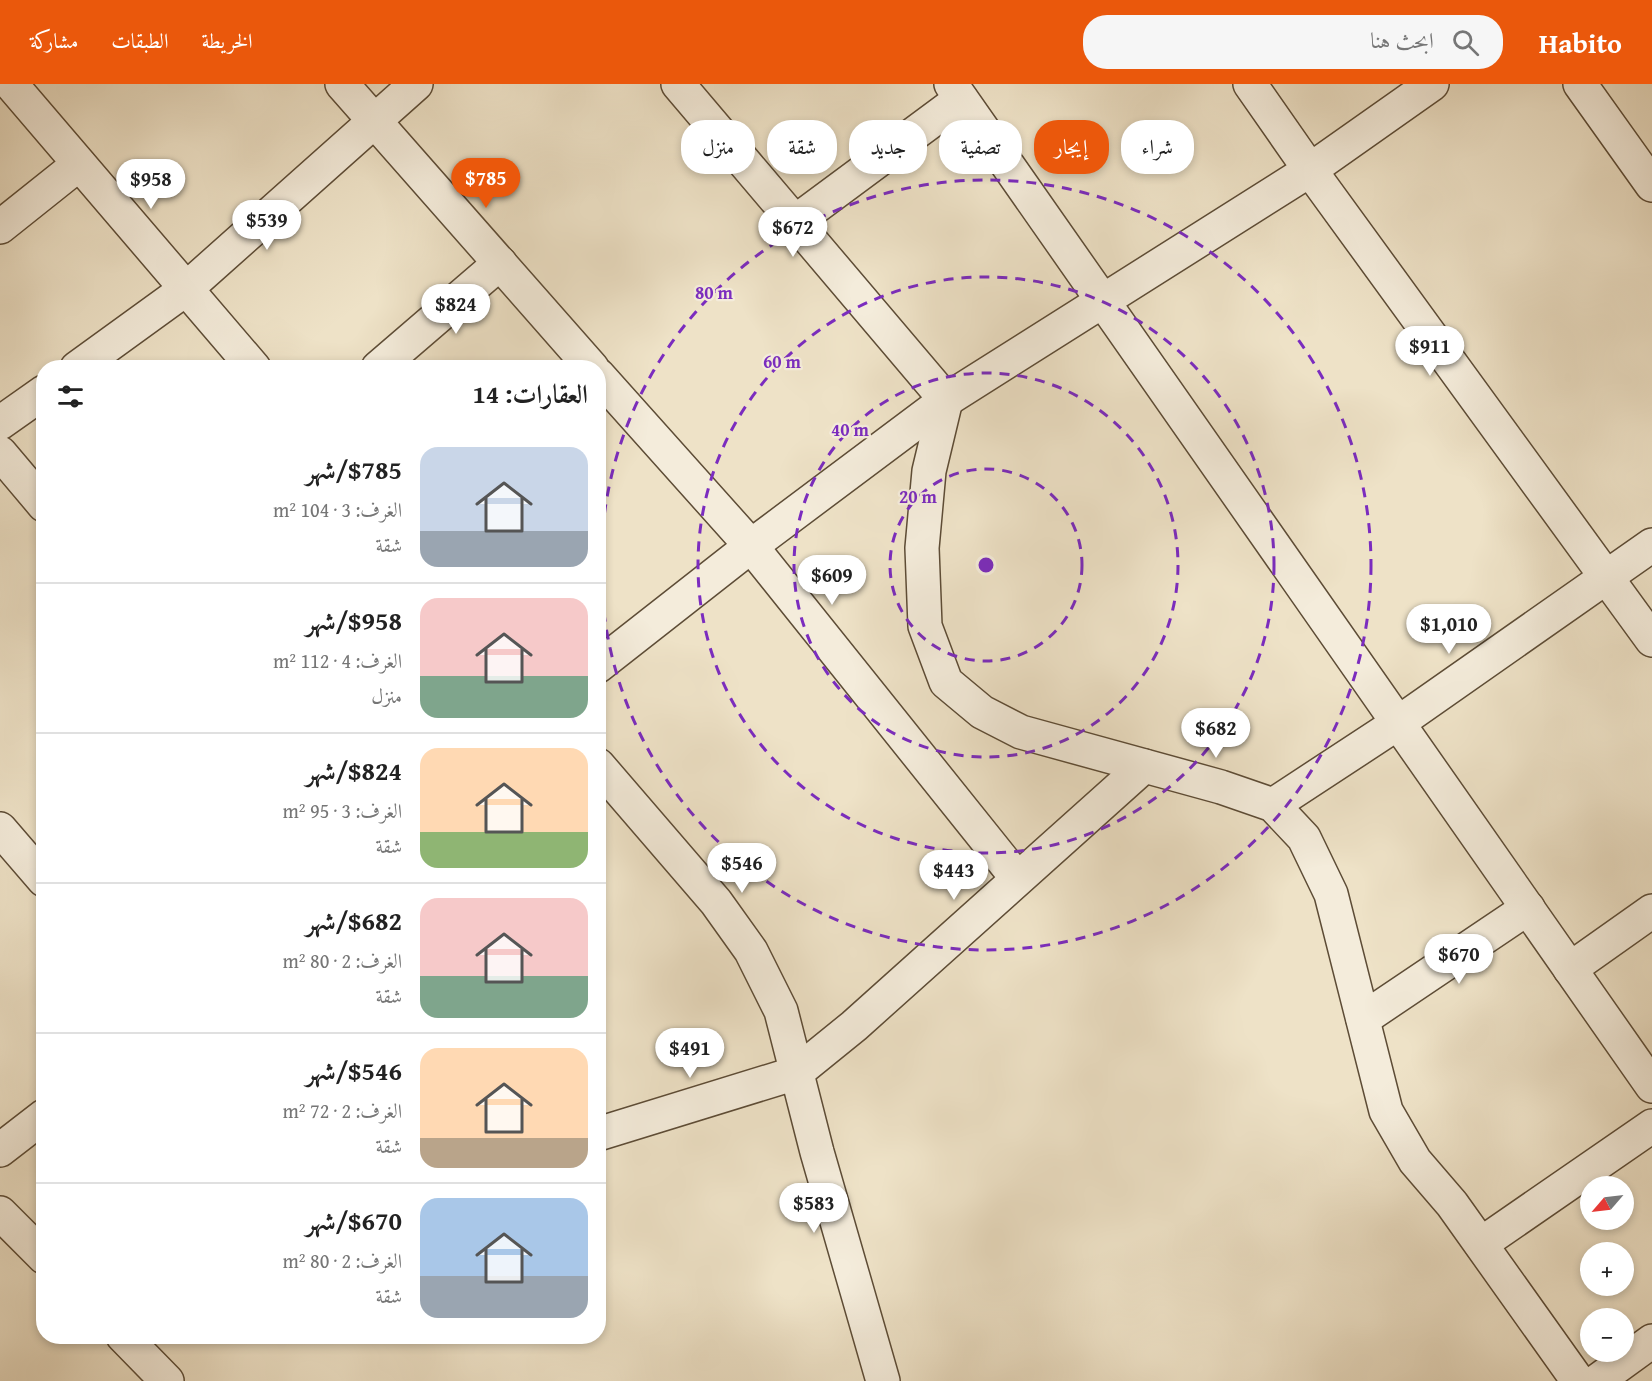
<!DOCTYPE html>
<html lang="ar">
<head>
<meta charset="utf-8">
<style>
  body { margin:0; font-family:"Gentium Book Plus",Amiri,serif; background:#f6f6f6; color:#222; direction:rtl; height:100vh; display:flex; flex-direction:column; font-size:22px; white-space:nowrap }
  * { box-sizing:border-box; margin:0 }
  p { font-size:20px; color:#767676 }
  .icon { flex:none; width:33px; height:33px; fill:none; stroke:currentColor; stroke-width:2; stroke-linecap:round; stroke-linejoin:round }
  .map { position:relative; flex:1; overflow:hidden; direction:ltr }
  .drawer { position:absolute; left:36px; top:276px; width:570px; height:984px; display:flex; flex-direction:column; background:#fff; border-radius:24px; box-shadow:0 3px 9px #0003; direction:rtl }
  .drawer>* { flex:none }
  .guide { position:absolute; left:624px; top:36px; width:570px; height:54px; direction:rtl; display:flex; gap:12px }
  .needle { width:39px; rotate:242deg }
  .tools { position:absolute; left:1580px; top:1092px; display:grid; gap:12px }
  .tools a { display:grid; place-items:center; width:54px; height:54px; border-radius:50%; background:#fff; box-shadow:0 3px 9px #0003; font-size:30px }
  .price { position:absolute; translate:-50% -51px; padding:0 14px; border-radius:21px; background:#fff; color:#222; font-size:20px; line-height:39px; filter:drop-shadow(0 2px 3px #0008) }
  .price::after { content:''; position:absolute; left:50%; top:36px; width:18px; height:14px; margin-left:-9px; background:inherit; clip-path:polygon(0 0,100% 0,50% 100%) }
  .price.active { background:#ea580c; color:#fff }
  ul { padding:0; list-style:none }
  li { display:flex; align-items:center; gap:18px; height:150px; padding:0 18px }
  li+li { border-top:2px solid #e0e0e0 }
  li span { display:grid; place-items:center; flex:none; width:168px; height:120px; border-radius:18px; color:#555 }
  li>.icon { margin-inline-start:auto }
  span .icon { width:72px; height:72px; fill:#fffc; stroke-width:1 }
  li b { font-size:26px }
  h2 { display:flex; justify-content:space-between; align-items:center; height:72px; padding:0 18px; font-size:26px }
  .pill { padding:0 21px; border-radius:24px; background:#fff; box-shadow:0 3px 9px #0003; font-size:21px; line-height:54px }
  .pill.active { background:#ea580c; color:#fff }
  header { display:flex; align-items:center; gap:36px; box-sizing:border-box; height:84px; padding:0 30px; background:#ea580c; color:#fff }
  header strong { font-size:28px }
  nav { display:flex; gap:33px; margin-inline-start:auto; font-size:21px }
  .search { width:420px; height:54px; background:#f6f6f6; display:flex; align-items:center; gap:15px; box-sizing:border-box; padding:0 21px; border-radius:24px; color:#767676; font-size:22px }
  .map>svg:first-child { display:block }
</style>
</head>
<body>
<header>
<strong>Habito</strong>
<div class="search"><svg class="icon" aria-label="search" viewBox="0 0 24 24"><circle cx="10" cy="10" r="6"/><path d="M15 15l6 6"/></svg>ابحث هنا</div>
<nav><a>الخريطة</a><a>الطبقات</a><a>مشاركة</a></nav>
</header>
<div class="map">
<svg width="1652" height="1297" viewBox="0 0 1652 1297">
  <rect width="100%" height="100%" fill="#eee2c7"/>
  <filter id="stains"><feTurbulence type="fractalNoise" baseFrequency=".00333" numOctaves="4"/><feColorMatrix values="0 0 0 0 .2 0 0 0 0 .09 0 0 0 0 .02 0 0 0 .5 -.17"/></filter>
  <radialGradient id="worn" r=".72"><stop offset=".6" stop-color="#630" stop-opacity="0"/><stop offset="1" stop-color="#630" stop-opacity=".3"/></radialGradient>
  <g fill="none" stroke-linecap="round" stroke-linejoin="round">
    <defs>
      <g id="street">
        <path d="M 11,0 L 254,284"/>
        <path d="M 342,0 L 592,284"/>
        <path d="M 678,0 L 946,316"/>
        <path d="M 951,0 L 1652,1002"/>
        <path d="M 1250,0 L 1310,86 L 1652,556"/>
        <path d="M 1580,0 L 1652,101"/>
        <path d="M 795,138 L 961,15"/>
        <path d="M 0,143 L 79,80"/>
        <path d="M 77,284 L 186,205 L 416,0"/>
        <path d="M 378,284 L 500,179"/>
        <path d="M 598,291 L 751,462 L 1017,794"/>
        <path d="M 946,316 L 929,387 L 922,464 L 925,542 L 946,598 L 982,628 L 1021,648 L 1221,703 L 1273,721 L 1304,754 L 1331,810 L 1386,1027 L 1415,1077 L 1452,1120 L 1578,1297"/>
        <path d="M 0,339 L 44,308"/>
        <path d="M 0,369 L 44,421"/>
        <path d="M 598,582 L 751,462 L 946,316 L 1310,86 L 1432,0"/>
        <path d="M 598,681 L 716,818 L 751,867 L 781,927 L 817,1068 L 883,1297"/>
        <path d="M 1273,721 L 1398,639 L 1652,461"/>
        <path d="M 0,745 L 44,796"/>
        <path d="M 1570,885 L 1652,827"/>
        <path d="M 1363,935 L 1528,824"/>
        <path d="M 598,1050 L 796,989 L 854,942 L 1144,682"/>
        <path d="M 0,1066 L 44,1032"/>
        <path d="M 0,1129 L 44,1173"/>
        <path d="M 1481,1160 L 1652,1042"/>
        <path d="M 123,1252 L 167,1297"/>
        <path d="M 1597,1297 L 1652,1257"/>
      </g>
    </defs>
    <use href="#street" stroke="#5d4c36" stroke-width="36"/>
    <use href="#street" stroke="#f4ecdb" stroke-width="33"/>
  </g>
  <g fill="none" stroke="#7b2cbf" stroke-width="3" stroke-dasharray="10 8">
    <circle cx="986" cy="481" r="96"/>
    <circle cx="986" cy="481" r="192"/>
    <circle cx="986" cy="481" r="288"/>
    <circle cx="986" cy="481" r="385"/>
  </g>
  <circle cx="986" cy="481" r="9" fill="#7b2cbf" stroke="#f4ecdb" stroke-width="3"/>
  <g font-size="18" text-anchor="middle" font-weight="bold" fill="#7b2cbf" stroke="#f4ecdb" stroke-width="4.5" stroke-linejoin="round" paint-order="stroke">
    <text x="714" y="215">80 m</text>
    <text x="782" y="284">60 m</text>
    <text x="850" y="352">40 m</text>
    <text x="918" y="419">20 m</text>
  </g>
  <rect width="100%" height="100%" filter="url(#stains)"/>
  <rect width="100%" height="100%" fill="url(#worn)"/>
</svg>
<div class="tools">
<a><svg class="needle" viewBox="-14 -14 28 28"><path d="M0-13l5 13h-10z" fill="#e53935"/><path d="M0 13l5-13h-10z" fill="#767676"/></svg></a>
<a>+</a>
<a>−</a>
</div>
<b class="price active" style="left:486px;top:125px">$785</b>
<b class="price" style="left:151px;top:126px">$958</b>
<b class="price" style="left:267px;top:167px">$539</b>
<b class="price" style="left:793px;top:174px">$672</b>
<b class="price" style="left:456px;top:251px">$824</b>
<b class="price" style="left:1430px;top:293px">$911</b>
<b class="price" style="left:832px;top:522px">$609</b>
<b class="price" style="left:1449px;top:571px">$1,010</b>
<b class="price" style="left:1216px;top:675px">$682</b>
<b class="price" style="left:742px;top:810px">$546</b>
<b class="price" style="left:954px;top:817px">$443</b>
<b class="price" style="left:1459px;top:901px">$670</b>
<b class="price" style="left:690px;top:995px">$491</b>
<b class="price" style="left:814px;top:1150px">$583</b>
<div class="guide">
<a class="pill">شراء</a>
<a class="pill active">إيجار</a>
<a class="pill">تصفية</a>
<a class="pill">جديد</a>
<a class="pill">شقة</a>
<a class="pill">منزل</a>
</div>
<section class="drawer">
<h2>العقارات: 14<svg class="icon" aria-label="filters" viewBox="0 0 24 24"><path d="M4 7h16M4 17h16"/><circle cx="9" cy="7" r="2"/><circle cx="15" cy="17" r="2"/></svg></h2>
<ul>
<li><span style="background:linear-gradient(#c9d6e8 70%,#9aa5b1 0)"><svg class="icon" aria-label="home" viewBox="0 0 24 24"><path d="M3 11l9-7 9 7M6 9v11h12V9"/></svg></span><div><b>$785/شهر</b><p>الغرف: 3 · 104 m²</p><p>شقة</p></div></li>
<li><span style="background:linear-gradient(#f6c9c9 65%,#7fa58c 0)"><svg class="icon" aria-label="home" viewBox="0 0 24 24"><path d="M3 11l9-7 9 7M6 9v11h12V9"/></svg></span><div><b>$958/شهر</b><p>الغرف: 4 · 112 m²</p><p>منزل</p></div></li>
<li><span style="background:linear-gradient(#ffd9b3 70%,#8fb573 0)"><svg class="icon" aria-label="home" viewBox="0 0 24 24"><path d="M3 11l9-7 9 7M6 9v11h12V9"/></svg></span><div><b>$824/شهر</b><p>الغرف: 3 · 95 m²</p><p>شقة</p></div></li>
<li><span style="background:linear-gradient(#f6c9c9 65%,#7fa58c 0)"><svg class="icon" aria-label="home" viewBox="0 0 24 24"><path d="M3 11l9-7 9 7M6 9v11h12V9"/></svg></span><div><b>$682/شهر</b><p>الغرف: 2 · 80 m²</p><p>شقة</p></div></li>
<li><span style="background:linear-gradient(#ffd9b3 75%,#b9a48a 0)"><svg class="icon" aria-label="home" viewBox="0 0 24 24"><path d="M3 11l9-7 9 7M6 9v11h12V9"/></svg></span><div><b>$546/شهر</b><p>الغرف: 2 · 72 m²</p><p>شقة</p></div></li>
<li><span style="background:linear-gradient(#a9c7e8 65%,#9aa5b1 0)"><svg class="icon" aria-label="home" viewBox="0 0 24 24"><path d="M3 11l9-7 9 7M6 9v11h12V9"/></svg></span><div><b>$670/شهر</b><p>الغرف: 2 · 80 m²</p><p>شقة</p></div></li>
</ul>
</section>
</div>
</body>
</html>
